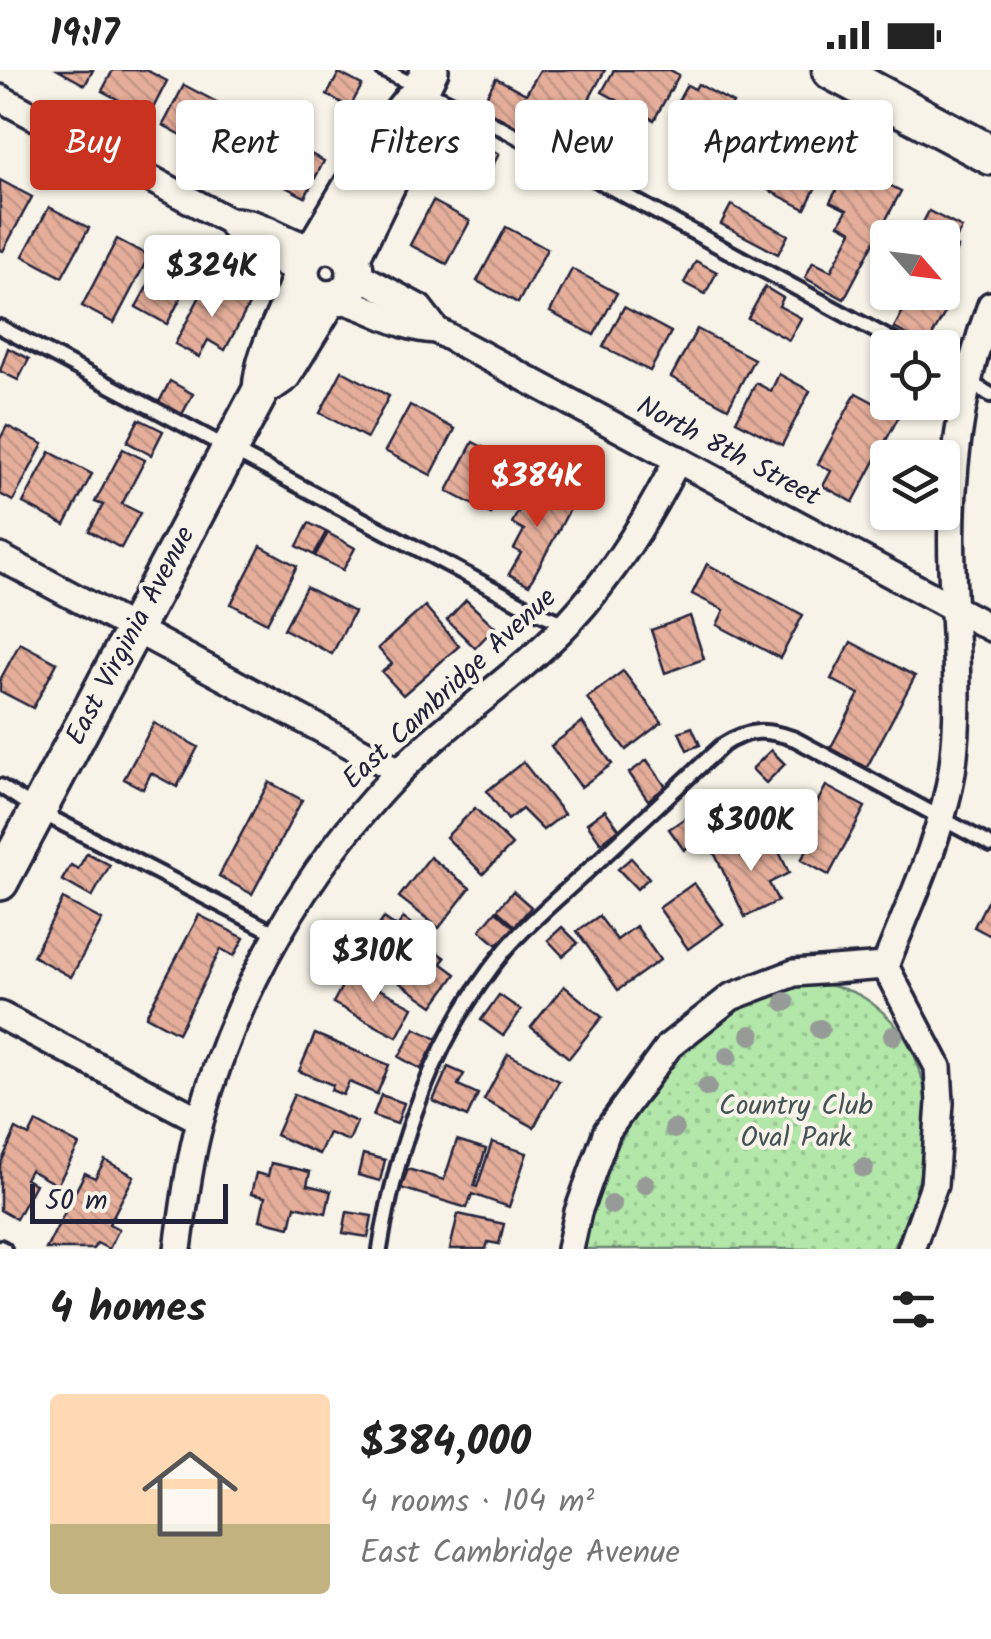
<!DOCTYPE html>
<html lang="en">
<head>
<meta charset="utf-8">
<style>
  body { margin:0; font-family:Kalam,sans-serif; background:#f6f6f6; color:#222; height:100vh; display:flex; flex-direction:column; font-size:38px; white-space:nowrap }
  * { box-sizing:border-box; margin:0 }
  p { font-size:32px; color:#767676 }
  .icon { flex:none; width:55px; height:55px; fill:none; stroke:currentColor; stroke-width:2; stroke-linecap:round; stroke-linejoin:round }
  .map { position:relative; height:1179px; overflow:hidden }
  .panel { display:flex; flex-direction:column; background:#fff; flex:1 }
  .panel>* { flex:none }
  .banner { position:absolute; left:30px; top:30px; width:932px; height:90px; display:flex; gap:20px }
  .needle { width:65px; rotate:118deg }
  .buttons { position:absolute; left:870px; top:150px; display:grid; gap:20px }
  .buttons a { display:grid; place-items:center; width:90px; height:90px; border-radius:10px; background:#fff; box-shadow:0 2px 8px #0004; font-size:50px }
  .scale { position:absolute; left:30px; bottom:25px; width:198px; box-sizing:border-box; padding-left:10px; border:5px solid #22223b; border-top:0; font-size:28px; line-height:35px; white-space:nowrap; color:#22223b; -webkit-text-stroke:8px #f7f3e8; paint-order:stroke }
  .price { position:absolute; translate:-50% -85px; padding:0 22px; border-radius:10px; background:#fff; color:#222; font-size:32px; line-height:65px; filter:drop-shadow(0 2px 5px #0008) }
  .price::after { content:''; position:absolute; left:50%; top:60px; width:30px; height:22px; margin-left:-15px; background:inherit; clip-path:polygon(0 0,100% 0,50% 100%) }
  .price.on { background:#c8321e; color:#fff }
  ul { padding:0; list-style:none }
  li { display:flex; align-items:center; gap:30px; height:250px; padding:0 50px }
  li span { display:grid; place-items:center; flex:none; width:280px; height:200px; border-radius:10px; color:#555 }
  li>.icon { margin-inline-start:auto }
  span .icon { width:120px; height:120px; fill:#fffc; stroke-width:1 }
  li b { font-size:42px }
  h2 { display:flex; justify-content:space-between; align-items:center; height:120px; padding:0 50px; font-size:42px }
  .tag { padding:0 35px; border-radius:10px; background:#fff; box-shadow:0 2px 8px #0004; font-size:35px; line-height:90px }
  .tag.on { background:#c8321e; color:#fff }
  .status { display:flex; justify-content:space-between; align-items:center; height:70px; padding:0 50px; background:#fff; direction:ltr }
  .status svg { height:28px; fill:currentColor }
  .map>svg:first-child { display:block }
</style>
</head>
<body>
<div class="status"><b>19:17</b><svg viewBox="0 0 49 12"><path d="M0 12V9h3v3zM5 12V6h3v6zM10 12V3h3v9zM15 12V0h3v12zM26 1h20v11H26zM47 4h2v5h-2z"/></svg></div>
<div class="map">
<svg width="991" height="1179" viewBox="0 0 991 1179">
  <defs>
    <pattern id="park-dots" width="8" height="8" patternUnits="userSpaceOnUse" patternTransform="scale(2.5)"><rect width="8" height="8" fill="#b2e7a9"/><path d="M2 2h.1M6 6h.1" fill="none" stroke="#99c692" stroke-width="1.8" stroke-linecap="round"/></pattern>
    <pattern id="building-back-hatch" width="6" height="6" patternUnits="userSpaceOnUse" patternTransform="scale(2.5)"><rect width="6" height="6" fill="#e5ae9a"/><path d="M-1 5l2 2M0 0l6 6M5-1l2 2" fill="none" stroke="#c49586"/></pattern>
  </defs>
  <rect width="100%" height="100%" fill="#f7f3e8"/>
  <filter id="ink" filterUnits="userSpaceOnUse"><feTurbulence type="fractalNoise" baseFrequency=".01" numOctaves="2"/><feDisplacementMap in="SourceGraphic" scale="20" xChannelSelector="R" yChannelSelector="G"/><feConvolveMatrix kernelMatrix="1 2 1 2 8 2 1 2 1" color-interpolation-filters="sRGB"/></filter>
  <g filter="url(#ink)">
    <path fill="url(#park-dots)" stroke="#6a8472" stroke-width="2.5" d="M 792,911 C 816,914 845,915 866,929 C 952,987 933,1097 893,1179 L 581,1179 C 607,1083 649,993 735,936 C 751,925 773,919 792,911 Z"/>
    <g fill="url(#building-back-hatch)" stroke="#22223b" stroke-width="2.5">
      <path d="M 58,0 L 93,0 L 85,15 Z"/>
      <path d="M 113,0 L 146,0 L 167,11 L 149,46 L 102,21 Z"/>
      <path d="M 540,0 L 605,0 L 560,82 L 480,38 L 496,8 L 526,24 Z"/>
      <path d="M 614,0 L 670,0 L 679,5 L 654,50 L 602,22 Z"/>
      <path d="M 339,3 L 362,15 L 350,37 L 327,25 Z"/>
      <path d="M 698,14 L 733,33 L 730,38 L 738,42 L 721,74 L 703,64 L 700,69 L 682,59 L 684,54 L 670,46 L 687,15 L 695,19 Z"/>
      <path d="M 184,15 L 228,38 L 216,61 L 203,54 L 193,71 L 163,55 Z"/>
      <path d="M 241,41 L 265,54 L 242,97 L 218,84 Z"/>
      <path d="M 288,45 L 303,53 L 292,74 L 324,91 L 305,127 L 272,110 L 278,99 L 263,91 Z"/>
      <path d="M 752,53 L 771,61 L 773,56 L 816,78 L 813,85 L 828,92 L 805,139 L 753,112 L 763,94 L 738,81 Z"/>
      <path d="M 473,71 L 499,84 L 485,109 L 460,96 Z"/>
      <path d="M 850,95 L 901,121 L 844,229 L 805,208 L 813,192 L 831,201 L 852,161 L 839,154 L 847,140 L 830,132 Z"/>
      <path d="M 0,110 L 32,127 L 3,181 L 0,180 Z"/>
      <path d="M 433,131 L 470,151 L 447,194 L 410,175 Z"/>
      <path d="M 731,135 L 788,165 L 778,184 L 721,154 Z"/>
      <path d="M 49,137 L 89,158 L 62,207 L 23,186 Z"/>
      <path d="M 929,141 L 962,158 L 953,174 L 958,177 L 949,195 L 942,192 L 942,168 L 915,168 Z"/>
      <path d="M 506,157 L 547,179 L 518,233 L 477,211 Z"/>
      <path d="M 117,169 L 149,186 L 114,253 L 82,236 Z"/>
      <path d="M 163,188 L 193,205 L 167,254 L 136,237 Z"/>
      <path d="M 696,191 L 717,202 L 705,224 L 684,213 Z"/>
      <path d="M 572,199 L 617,223 L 594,265 L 550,242 Z"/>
      <path d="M 208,211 L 250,233 L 225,280 L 208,270 L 199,287 L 175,274 Z"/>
      <path d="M 765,217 L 783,228 L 779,236 L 801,248 L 789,270 L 748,248 Z"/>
      <path d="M 913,222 L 947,239 L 927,275 L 894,258 Z"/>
      <path d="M 624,237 L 671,262 L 650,301 L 603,277 Z"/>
      <path d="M 697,259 L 754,289 L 728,338 L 671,307 Z"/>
      <path d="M 8,278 L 29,289 L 18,310 L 0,301 Z"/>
      <path d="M 342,301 L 389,326 L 367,368 L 320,343 Z"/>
      <path d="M 779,304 L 810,321 L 782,375 L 736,351 L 756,313 L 771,321 Z"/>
      <path d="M 170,311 L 193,324 L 180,348 L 157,336 Z"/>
      <path d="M 856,323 L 899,346 L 853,432 L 823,416 L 831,401 L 818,394 Z"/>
      <path d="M 410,335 L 455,359 L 431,405 L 385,381 Z"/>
      <path d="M 139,349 L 163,361 L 151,385 L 127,372 Z"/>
      <path d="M 7,356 L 43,374 L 13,431 L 0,424 L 0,369 Z"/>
      <path d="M 473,372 L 517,395 L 491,444 L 447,421 Z"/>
      <path d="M 123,379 L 145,390 L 122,434 L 140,443 L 121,478 L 89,461 L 103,435 L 95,432 Z"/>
      <path d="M 50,382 L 92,404 L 65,455 L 23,433 Z"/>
      <path d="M 533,414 L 572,435 L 529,515 L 509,504 L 521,483 L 514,479 L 524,460 L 512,453 Z"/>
      <path d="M 309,453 L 326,462 L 314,485 L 297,476 Z"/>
      <path d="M 328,463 L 355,478 L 343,500 L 315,486 Z"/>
      <path d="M 261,476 L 297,496 L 267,553 L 231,534 Z"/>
      <path d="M 707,494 L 803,545 L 780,588 L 717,555 L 724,540 L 692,524 Z"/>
      <path d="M 306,517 L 354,542 L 332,584 L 284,559 Z"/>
      <path d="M 466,530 L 495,557 L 475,578 L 447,550 Z"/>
      <path d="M 425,536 L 459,576 L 403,625 L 382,602 L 392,594 L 378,578 Z"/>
      <path d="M 690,546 L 704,589 L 665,603 L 651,560 Z"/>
      <path d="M 851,572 L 915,606 L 866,699 L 830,679 L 859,624 L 831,609 Z"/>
      <path d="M 20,573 L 57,593 L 33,638 L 0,621 L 0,610 Z"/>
      <path d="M 623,601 L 662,652 L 626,680 L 587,628 Z"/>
      <path d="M 582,652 L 612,694 L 581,717 L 551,676 Z"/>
      <path d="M 154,653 L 198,677 L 177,717 L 151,703 L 143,719 L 124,709 Z"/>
      <path d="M 692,657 L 700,675 L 687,680 L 679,662 Z"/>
      <path d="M 771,680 L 785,694 L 766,713 L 752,699 Z"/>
      <path d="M 647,690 L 666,717 L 648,730 L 629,703 Z"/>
      <path d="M 523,692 L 564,744 L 543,760 L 522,739 L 508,750 L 487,721 Z"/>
      <path d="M 269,712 L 302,730 L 252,824 L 219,806 Z"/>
      <path d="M 826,716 L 865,737 L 829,805 L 801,790 L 810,775 L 798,768 Z"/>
      <path d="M 475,738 L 512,775 L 483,804 L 446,767 Z"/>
      <path d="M 605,740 L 619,759 L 601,773 L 587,753 Z"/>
      <path d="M 690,745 L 705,765 L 684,780 L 669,759 Z"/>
      <path d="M 733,768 L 742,787 L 774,771 L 789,803 L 769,813 L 778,831 L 745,847 L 712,778 Z"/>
      <path d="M 87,783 L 110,795 L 92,827 L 62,810 L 71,795 L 78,799 Z"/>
      <path d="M 430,787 L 470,818 L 439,858 L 399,827 Z"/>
      <path d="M 631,788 L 649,808 L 637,819 L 618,799 Z"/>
      <path d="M 694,813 L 723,854 L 688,879 L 659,838 Z"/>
      <path d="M 513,821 L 531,837 L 515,856 L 497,840 Z"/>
      <path d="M 991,824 L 991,866 L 974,857 Z"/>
      <path d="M 63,829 L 102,850 L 71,907 L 33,886 Z"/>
      <path d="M 496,841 L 514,857 L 497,875 L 480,860 Z"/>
      <path d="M 199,845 L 244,868 L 234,886 L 221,879 L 178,963 L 146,946 Z"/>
      <path d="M 599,846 L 617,870 L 636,856 L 660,890 L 618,920 L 577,861 Z"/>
      <path d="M 384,848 L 397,857 L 403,848 L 418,859 L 413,865 L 445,888 L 441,893 L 456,904 L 433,936 L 400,913 L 408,902 L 369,870 Z"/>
      <path d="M 562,857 L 578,873 L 563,886 L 548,870 Z"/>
      <path d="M 349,903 L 413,937 L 397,967 L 333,933 Z"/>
      <path d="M 564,916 L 602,947 L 569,988 L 531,957 Z"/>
      <path d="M 499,925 L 521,940 L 503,966 L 481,950 Z"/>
      <path d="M 415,958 L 437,969 L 421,999 L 399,987 Z"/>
      <path d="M 315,964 L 389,995 L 377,1024 L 349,1012 L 343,1025 L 331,1020 L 333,1015 L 299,1001 Z"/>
      <path d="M 508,984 L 559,1011 L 534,1057 L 484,1030 Z"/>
      <path d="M 448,997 L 464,1004 L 458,1015 L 478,1024 L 467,1047 L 433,1031 Z"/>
      <path d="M 294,1024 L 357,1052 L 349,1071 L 329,1063 L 319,1084 L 276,1065 Z"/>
      <path d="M 381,1025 L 404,1033 L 397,1054 L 373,1046 Z"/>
      <path d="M 36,1052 L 79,1075 L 57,1115 L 30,1100 L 25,1109 L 35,1114 L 16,1149 L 0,1140 L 0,1095 L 16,1059 L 29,1066 Z"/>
      <path d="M 457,1070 L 486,1079 L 474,1116 L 477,1117 L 492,1072 L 527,1083 L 509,1137 L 472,1124 L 467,1138 L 401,1118 L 408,1099 L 444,1110 Z"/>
      <path d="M 363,1084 L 385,1090 L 380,1111 L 358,1105 Z"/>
      <path d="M 105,1090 L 134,1106 L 109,1154 L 119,1159 L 109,1179 L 97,1173 L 93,1179 L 46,1179 L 85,1103 L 95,1108 Z"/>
      <path d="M 271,1093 L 310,1102 L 307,1115 L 331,1121 L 326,1143 L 295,1136 L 290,1157 L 260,1150 L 265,1127 L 251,1124 L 256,1103 L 268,1106 Z"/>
      <path d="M 347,1142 L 372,1146 L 368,1167 L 343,1163 Z"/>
      <path d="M 458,1144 L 504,1154 L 499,1174 L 488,1172 L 486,1179 L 450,1179 Z"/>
    </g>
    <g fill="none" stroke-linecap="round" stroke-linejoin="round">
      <defs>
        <g id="lane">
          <path d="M 383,0 L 488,51 L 907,278"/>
          <path d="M 0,257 L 537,542 L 567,554"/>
          <path d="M 942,297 L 991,325"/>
          <path d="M 0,716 L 38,741 L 279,865"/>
          <path d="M 0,1177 L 4,1179"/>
          <path d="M 380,1179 C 397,1073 436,963 506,879 C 529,852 557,829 583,805 C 630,762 676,718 723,675 C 749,658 767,659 795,669 L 991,775"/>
        </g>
        <g id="street">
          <path d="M 0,28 L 229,151 L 239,166 L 302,204"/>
          <path d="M 229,151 C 260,149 284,172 314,179"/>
          <path d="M 354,195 L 364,208 L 419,238 L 436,260 L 991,558"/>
          <path d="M 335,228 C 373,237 397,258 436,260"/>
          <path d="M 0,487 L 399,701"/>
          <path d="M 885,896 C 910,833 941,768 952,702 C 962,633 954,565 952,497 C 949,407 959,320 991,235"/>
          <path d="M 885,896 L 938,997 L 940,1033 L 934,1115 L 911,1179"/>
          <path d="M 0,945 L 200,1050"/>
          <path d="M 178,1179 C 184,1136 189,1093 200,1052 C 234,924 306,799 397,704 C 450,649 516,608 568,553 C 614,504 648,448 678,389"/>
          <path d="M 570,1179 L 578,1142 L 607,1061 L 669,976 L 731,927 L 794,903 L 885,896"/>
        </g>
        <g id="secondary">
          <circle cx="328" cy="202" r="27"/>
          <path d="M 315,178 L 376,75 L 410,32"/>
          <path d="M 351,188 L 400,88 L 420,20 L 430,0"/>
          <path d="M 270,313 L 283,304 L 329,229"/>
          <path d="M 0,812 L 261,320 C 263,280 289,243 301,205"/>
        </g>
        <path id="primary" d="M 832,0 L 991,85"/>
      </defs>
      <use href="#lane" stroke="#22223b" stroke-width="20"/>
      <use href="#street" stroke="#22223b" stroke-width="32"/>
      <use href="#secondary" stroke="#22223b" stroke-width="42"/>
      <use href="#primary" stroke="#22223b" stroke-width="45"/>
      <use href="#lane" stroke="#f7f3e8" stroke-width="12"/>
      <use href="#street" stroke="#f7f3e8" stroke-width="25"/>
      <use href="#secondary" stroke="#f7f3e8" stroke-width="35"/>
      <use href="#primary" stroke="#f7f3e8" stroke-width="38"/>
    </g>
    <g fill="#969b98">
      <circle cx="785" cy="932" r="10"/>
      <circle cx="820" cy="959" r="10"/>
      <circle cx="751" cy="965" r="10"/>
      <circle cx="893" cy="966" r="10"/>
      <circle cx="728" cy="986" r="10"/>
      <circle cx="707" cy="1017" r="10"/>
      <circle cx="674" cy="1059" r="10"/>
      <circle cx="864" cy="1098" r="10"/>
      <circle cx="645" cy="1114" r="10"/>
      <circle cx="612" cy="1135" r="10"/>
    </g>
  </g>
  <g text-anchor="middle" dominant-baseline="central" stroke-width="8" stroke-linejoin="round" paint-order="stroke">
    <g font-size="28" fill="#22223b" stroke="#f7f3e8">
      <text transform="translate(728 382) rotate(28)">North 8th Street</text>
      <text transform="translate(131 566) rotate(-62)">East Virginia Avenue</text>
      <text transform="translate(450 619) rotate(-43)">East Cambridge Avenue</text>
    </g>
    <g font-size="28" fill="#465356" stroke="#f7f3e8">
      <text x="796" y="1036">Country Club<tspan x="796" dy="32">Oval Park</tspan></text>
    </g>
  </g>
</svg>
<div class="buttons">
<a><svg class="needle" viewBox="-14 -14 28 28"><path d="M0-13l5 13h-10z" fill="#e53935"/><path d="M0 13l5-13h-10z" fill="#767676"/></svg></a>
<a><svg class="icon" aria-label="locate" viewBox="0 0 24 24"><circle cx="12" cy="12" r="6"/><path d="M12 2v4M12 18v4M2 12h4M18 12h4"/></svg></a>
<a><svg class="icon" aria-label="layers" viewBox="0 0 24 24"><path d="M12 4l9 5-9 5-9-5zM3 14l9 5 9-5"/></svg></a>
</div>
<div class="scale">50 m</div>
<b class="price" style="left:212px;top:250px">$324K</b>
<b class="price on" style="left:537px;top:460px">$384K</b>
<b class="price" style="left:751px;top:804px">$300K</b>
<b class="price" style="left:373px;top:935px">$310K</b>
<div class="banner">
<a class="tag on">Buy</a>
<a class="tag">Rent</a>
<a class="tag">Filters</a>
<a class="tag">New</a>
<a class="tag">Apartment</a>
</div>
</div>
<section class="panel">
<h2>4 homes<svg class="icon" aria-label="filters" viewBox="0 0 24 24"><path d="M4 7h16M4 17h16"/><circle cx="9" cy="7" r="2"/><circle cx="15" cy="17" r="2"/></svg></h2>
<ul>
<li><span style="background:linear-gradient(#ffd9b3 65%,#c2b280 0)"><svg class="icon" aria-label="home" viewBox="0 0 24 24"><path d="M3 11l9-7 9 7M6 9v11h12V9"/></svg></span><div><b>$384,000</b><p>4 rooms · 104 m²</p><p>East Cambridge Avenue</p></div></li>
</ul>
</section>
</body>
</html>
